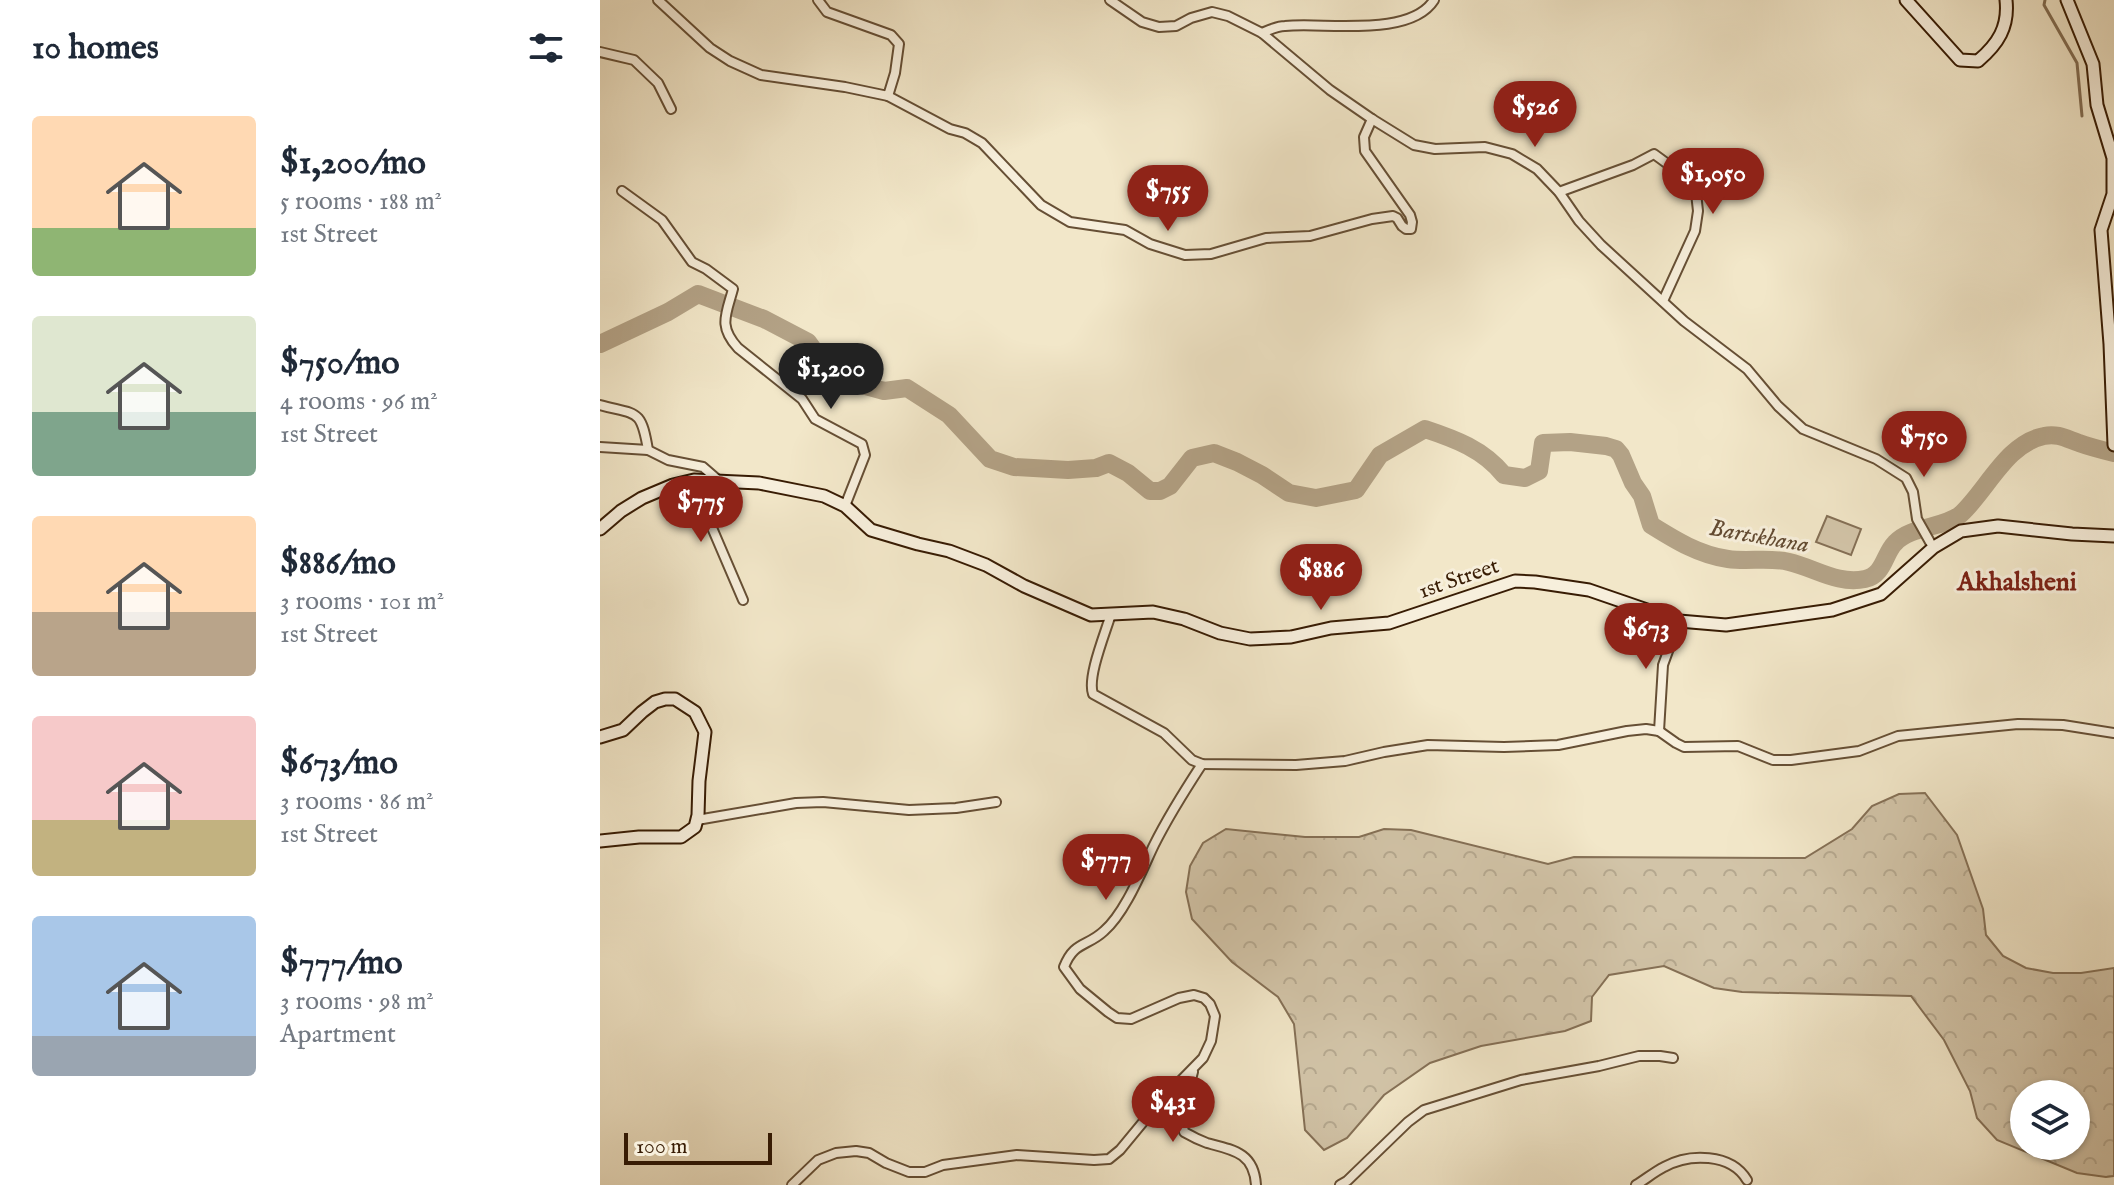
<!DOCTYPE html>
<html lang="en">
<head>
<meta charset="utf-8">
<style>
  body { margin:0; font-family:"IM FELL English",serif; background:#f6f6f7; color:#1f2937; height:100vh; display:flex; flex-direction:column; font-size:30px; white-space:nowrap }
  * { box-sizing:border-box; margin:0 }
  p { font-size:26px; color:#747a83 }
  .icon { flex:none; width:44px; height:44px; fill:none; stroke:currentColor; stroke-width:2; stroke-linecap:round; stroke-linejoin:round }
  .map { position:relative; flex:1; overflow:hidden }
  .side { display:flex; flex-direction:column; background:#fff; width:600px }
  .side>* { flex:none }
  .tools { position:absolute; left:1410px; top:1080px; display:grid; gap:16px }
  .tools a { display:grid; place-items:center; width:80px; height:80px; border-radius:50%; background:#fff; box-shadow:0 2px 6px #0004; font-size:40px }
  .scale { position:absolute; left:24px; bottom:20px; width:148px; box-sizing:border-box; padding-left:8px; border:4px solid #381c04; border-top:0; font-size:22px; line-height:28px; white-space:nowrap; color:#381c04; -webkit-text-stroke:6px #f7efdc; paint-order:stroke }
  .price { position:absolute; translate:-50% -68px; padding:0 18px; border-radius:28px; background:#8f2418; color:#fff; font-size:26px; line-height:52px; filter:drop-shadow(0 2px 4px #0008) }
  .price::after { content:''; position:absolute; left:50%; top:48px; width:24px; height:18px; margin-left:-12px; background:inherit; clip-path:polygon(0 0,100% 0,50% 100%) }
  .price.active { background:#222; color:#fff }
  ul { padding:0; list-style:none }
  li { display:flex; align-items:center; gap:24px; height:200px; padding:0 32px }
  li span { display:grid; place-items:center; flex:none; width:224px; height:160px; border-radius:8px; color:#555 }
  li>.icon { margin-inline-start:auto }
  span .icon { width:96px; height:96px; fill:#fffc; stroke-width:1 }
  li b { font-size:34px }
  h2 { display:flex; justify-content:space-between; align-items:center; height:96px; padding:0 32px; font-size:34px }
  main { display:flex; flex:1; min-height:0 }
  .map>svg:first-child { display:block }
</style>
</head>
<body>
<main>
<section class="side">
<h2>10 homes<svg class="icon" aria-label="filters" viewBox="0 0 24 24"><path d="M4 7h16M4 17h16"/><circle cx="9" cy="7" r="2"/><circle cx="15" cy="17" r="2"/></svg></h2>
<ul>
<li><span style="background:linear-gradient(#ffd9b3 70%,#8fb573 0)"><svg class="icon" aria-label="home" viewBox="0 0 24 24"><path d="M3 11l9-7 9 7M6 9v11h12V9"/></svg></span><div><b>$1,200/mo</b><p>5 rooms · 188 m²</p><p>1st Street</p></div></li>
<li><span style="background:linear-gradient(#dfe7d0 60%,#7fa58c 0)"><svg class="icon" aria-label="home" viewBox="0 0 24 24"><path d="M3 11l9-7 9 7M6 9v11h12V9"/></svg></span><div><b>$750/mo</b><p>4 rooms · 96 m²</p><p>1st Street</p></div></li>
<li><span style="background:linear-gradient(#ffd9b3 60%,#b9a48a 0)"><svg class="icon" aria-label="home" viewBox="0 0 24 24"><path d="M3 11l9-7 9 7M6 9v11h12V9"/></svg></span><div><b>$886/mo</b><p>3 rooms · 101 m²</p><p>1st Street</p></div></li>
<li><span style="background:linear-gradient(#f6c9c9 65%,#c2b280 0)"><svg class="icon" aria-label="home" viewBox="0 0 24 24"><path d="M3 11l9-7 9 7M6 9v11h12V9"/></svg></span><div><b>$673/mo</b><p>3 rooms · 86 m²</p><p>1st Street</p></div></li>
<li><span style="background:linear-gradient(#a9c7e8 75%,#9aa5b1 0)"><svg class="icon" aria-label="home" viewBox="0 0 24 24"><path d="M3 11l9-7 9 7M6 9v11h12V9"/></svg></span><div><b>$777/mo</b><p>3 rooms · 98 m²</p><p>Apartment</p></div></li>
</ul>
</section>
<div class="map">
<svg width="1514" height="1185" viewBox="0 0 1514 1185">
  <defs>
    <pattern id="forest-crowns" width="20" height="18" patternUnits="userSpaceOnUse" patternTransform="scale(2)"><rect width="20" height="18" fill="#d2c4a8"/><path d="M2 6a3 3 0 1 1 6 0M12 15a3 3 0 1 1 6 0" fill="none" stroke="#b5a88f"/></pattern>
  </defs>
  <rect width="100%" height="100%" fill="#f2e7c9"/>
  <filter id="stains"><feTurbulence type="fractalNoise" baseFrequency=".0025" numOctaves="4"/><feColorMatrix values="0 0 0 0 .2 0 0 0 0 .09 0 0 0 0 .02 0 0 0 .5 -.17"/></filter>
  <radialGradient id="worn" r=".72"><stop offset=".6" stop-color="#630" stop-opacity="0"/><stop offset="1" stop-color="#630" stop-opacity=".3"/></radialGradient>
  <path fill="url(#forest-crowns)" stroke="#857056" stroke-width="2" fill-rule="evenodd" d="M 1325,793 L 1357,835 L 1383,909 L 1386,935 L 1403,956 L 1426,968 L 1453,973 L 1481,973 L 1514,968 L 1514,1176 L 1506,1177 L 1477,1173 L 1397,1140 L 1377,1118 L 1370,1091 L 1344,1040 L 1311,996 L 1142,992 L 1114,988 L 1064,966 L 1009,975 L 992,997 L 991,1021 L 965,1031 L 881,1046 L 830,1063 L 784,1095 L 747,1138 L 724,1150 L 705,1130 L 694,1024 L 678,997 L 632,962 L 592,919 L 586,892 L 590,866 L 603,843 L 626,829 L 705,837 L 759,837 L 784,829 L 811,830 L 948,864 L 974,857 L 1205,858 L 1252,829 L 1272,806 L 1299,794 ZM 1476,1094 L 1476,1146 L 1424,1146 L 1424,1094 Z"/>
  <path fill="#d2c4a8" stroke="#857056" stroke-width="2" d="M 1227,516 L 1261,529 L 1251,555 L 1216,542 Z"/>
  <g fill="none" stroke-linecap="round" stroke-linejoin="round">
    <path stroke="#826c52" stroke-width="3" d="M 1445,0 L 1444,5 L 1477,63 L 1482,116"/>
    <path stroke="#b3a286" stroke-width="18" d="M 0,344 L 68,312 L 98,294 L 164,319 L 208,342 L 233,377 L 284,391 L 307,388 L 349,415 L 390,459 L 414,467 L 468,470 L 496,468 L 509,463 L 528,473 L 550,491 L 560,491 L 570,486 L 592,458 L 614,453 L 637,462 L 662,475 L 689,493 L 716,498 L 756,490 L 780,455 L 825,429 C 855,439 883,449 904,475 L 925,478 L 939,471 L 943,443 L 970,442 L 1006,446 L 1016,449 L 1021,455 L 1033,483 L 1042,496 L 1051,525 C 1075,540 1099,555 1128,559 C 1148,562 1169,557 1189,562 C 1215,568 1238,585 1265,579 C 1284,575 1284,554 1295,543 C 1310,526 1345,528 1361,514 C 1387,490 1407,443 1444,436 C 1458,433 1467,439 1479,443 C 1490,447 1502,450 1514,453"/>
    <defs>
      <g id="street">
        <path d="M 58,0 L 110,48 L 130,61 L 161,75 L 245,87 L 288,96 L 295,73 L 299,44 L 291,35 L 227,12 L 218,0"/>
        <path d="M 510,0 L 542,22 L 559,27 L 576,26 L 591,18 L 612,12 L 628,16 L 662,33 L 730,90 L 772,119 L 814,145 L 835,149 L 885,147 L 912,154 L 937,169 L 959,192 L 979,221 L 1001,245 L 1084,321 L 1147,369 L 1178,406 L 1203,429 L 1276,459 L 1306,478 L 1313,492 L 1317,519 L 1330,542"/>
        <path d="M 662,33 C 669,30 677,26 685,26 C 724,22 810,38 834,0"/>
        <path d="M 0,52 L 34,60 L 58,83 L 71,109"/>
        <path d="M 288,96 L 350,129 L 365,133 L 382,143 L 441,205 L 470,222 L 525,230 L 550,244 L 585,255 L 611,254 L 666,238 L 710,236 L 772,219 L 793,216 L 797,218 L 802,226 L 806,229 L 811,229 L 812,222 L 810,215 L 765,151 L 764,137 L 772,119"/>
        <path d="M 22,191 L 62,220 L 92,262 L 106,269 L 133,289 C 126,315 118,326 138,348 L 202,399 L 215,419 L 262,444 L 265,455 L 245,506"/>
        <path d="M 959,192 L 1033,165 L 1054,154 L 1095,184 L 1098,211 L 1095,231 L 1063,301"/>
        <path d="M 0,405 C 37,415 41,408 48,450 L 68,460 L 103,467 L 118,480"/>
        <path d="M 0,447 L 48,450"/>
        <path d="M 111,480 L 108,499 L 110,523 L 143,600"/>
        <path d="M 511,614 C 505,634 487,677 493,694 L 564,733 L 592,760 L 602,764 L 696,765 L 745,761 L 784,752 L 828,745 L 904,747 L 958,745 L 1027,731 L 1046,729 L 1059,731 L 1076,743 L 1084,747 L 1138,746 L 1173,760 L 1191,760 L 1259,751 L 1298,736 L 1418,724 L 1463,725 L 1514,733"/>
        <path d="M 1059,731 L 1063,665 L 1079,621"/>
        <path d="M 97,820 L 196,803 L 223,802 L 309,810 L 356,808 L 396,802"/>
        <path d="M 593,1072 L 581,1116 L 584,1132 C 591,1136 599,1140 607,1143 C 634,1150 654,1153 656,1185"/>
        <path d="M 192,1185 L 218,1160 L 236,1153 L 256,1151 L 269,1153 L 286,1163 L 309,1172 L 325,1172 L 343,1165 L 417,1155 L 494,1160 L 509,1159 L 520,1150 L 558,1104 L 603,1058 L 611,1041 L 615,1016 L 610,1004 L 604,998 L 594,995 L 579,998 L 531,1019 L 517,1018 L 508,1012 L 480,989 L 464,967 C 474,941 487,947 504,931 C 525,913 542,870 554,845 C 568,817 585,790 602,764"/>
        <path d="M 740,1185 L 747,1181 L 808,1122 L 824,1110 L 921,1080 L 999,1066 L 1039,1056 L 1060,1056 L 1073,1058"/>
        <path d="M 1036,1185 C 1046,1179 1054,1172 1064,1167 C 1089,1153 1131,1153 1147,1180"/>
      </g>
      <g id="secondary">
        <path d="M 1306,0 L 1360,60 L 1378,61 C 1398,44 1409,27 1406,0"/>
        <path d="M 1467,0 L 1493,64 L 1497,105 L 1513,158 L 1513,194 L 1501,230 L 1510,344 L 1514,445"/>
        <path d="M 0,529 L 21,511 L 42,498 L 73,485 L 94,480 L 159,483 L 224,496 L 245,506 L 271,530 L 318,544 L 349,551 L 386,565 L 424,586 L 491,615 L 553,612 L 584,619 L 620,633 L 650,639 L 691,637 L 731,628 L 789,623 L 915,581 L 935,582 L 989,590 L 1079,621 L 1126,625 L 1232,610 L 1281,594 L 1334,547 L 1361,531 L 1398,526 L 1472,534 L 1514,536"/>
        <path d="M 0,737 L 23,730 L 42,712 L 55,702 L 65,699 L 75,699 L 95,712 L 105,732 L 99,781 L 98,815 L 95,827 L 81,837 L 39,837 L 0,841"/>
      </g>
    </defs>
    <use href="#street" stroke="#664f35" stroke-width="12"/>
    <use href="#secondary" stroke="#381c04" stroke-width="15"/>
    <use href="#street" stroke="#f7efdc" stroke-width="8"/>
    <use href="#secondary" stroke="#f7efdc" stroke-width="11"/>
  </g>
  <g text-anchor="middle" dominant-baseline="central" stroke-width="6" stroke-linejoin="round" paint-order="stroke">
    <g font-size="22" fill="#381c04" stroke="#f7efdc">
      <text transform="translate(859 579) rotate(-19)">1st Street</text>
    </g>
    <g font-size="24" font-style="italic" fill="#634b32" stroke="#f7efdc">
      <text transform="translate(1159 537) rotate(10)">Bartskhana</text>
    </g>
    <g font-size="26" font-weight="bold" fill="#7a1f14" stroke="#f7efdc">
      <text x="1417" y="582">Akhalsheni</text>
    </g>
  </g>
  <rect width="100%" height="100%" filter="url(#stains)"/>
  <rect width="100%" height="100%" fill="url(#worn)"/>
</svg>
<div class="tools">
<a><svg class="icon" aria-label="layers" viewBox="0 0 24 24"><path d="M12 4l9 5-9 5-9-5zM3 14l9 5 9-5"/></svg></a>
</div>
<div class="scale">100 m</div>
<b class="price" style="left:935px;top:149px">$526</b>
<b class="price" style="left:1113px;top:216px">$1,050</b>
<b class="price" style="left:568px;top:233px">$755</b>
<b class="price active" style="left:231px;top:411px">$1,200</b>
<b class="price" style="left:1324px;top:479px">$750</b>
<b class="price" style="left:101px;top:544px">$775</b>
<b class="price" style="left:721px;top:612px">$886</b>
<b class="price" style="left:1046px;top:671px">$673</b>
<b class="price" style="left:506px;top:902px">$777</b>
<b class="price" style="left:573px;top:1144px">$431</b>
</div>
</main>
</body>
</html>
